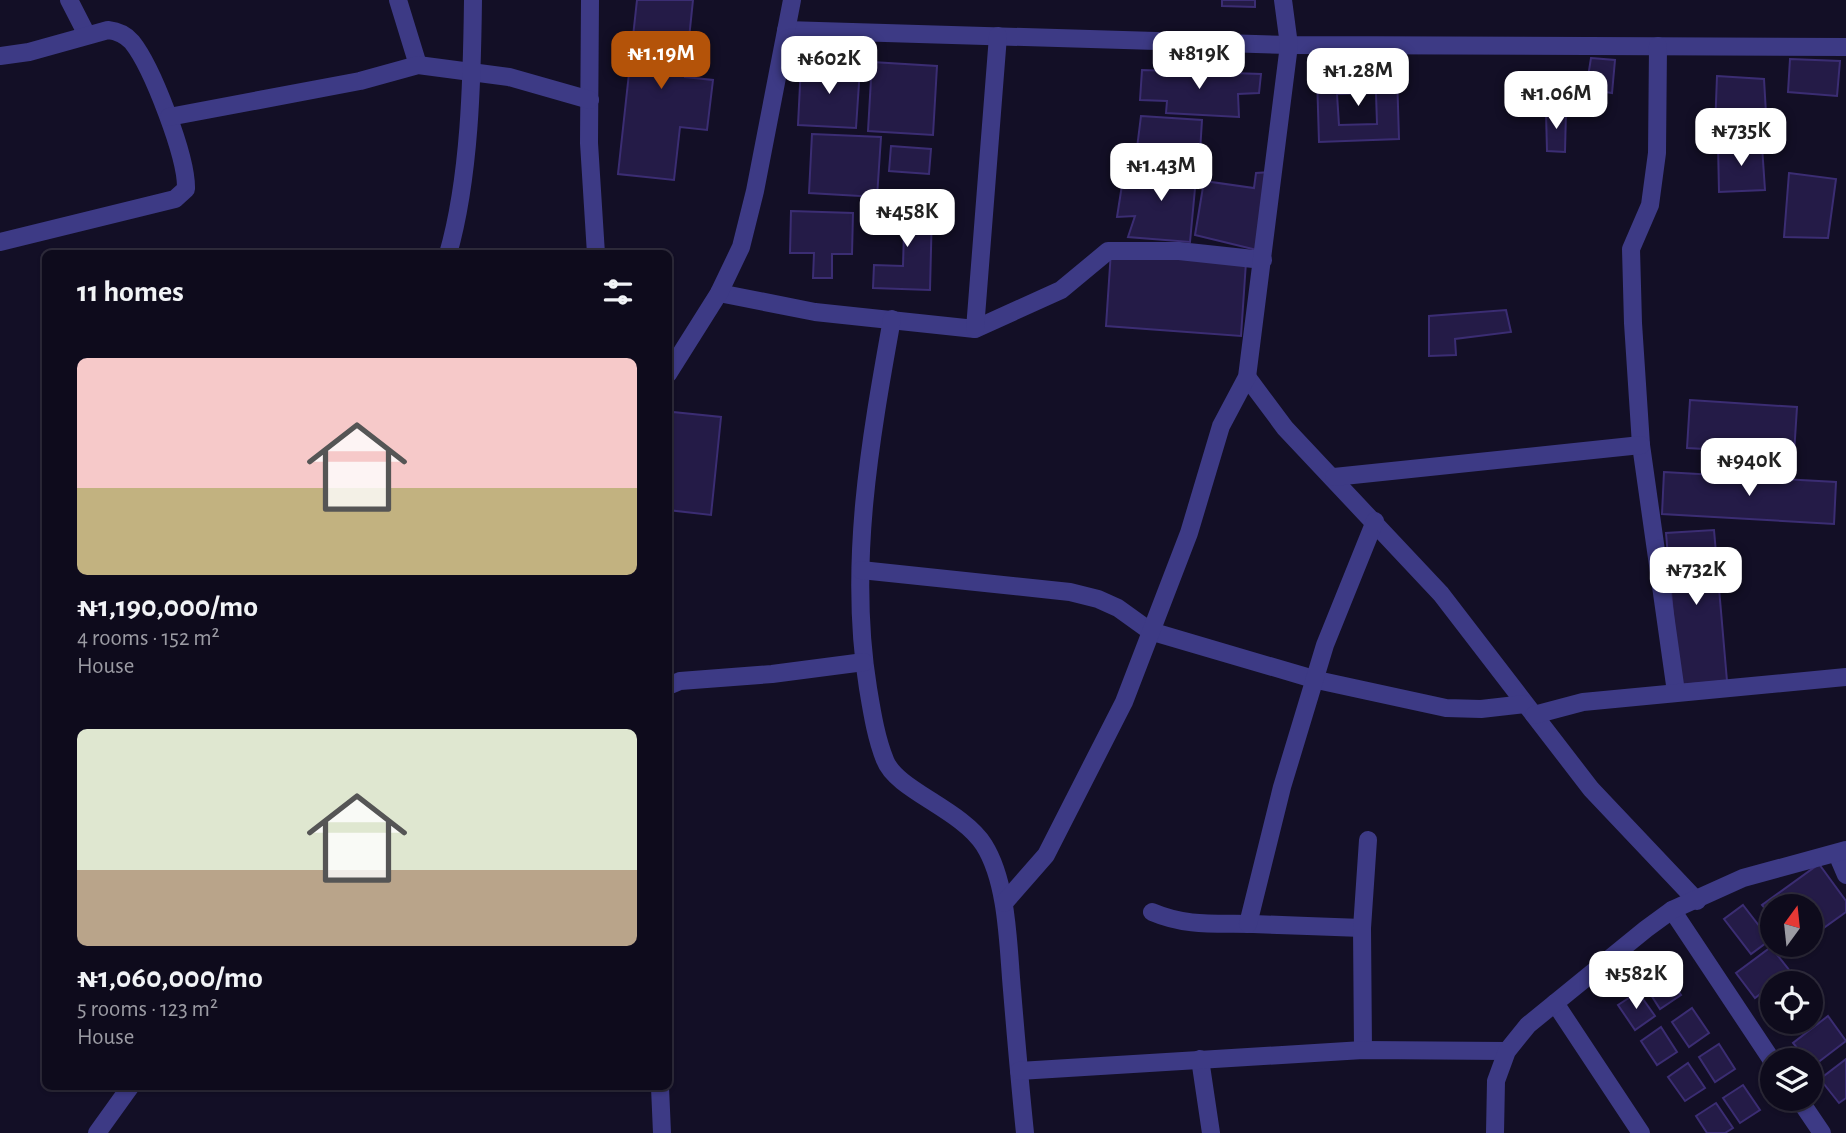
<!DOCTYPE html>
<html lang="en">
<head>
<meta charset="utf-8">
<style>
  body { margin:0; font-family:"Alegreya Sans",sans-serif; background:#1c1929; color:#f1f3f6; height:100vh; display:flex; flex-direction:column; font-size:26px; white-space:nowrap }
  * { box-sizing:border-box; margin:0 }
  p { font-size:23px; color:#9b9ba3 }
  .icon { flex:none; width:38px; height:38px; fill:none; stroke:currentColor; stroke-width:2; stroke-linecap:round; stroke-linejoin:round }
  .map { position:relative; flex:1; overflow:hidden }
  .details { position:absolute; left:42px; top:250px; width:630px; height:840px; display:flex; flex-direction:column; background:#0e0b1c; border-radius:10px; box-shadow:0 2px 5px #0004,0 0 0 2px #2e2b3b }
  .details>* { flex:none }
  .needle { width:46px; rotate:15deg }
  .tools { position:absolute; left:1760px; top:894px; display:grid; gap:14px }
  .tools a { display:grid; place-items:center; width:63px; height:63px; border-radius:50%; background:#0e0b1c; box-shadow:0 2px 5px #0004,0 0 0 2px #2e2b3b; font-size:35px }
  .price { position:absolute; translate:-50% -60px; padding:0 16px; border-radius:14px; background:#fff; color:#222; font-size:23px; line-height:46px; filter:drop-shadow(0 2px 4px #0008) }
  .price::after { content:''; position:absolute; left:50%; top:42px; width:21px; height:16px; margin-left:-10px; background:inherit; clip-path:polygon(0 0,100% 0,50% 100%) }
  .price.selected { background:#b45309; color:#fff }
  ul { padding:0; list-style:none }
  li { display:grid; align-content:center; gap:14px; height:371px; padding:0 35px }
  li span { display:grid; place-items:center; height:217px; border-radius:10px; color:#555 }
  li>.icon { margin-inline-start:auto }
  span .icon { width:126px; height:126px; fill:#fffc; stroke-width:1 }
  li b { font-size:30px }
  h2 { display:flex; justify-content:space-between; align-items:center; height:84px; padding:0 35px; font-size:30px }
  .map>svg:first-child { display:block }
</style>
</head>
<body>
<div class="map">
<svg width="1846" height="1133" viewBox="0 0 1846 1133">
  <rect width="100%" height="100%" fill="#130f26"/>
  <g fill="#241b47" stroke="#3b2d73" stroke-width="2" fill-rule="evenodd">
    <path d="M 637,0 L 693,0 L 685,77 L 713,80 L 707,130 L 680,127 L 674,180 L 618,174 Z"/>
    <path d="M 1222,0 L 1255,0 L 1255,7 L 1222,6 Z"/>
    <path d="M 1591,58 L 1615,60 L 1612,93 L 1586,89 Z"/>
    <path d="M 1790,59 L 1840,61 L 1837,96 L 1788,92 Z"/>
    <path d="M 872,62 L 937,66 L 933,135 L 868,131 Z"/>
    <path d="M 801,65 L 860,68 L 856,128 L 798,125 Z"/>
    <path d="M 1142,70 L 1261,74 L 1259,93 L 1238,94 L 1239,117 L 1166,113 L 1167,101 L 1140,100 Z"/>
    <path d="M 1397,74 L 1399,139 L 1319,142 L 1317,76 ZM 1376,93 L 1377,124 L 1339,125 L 1337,94 Z"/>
    <path d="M 1717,76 L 1764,79 L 1767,131 L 1715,129 Z"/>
    <path d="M 1566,110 L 1565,152 L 1547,151 L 1546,112 Z"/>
    <path d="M 1141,116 L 1202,120 L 1200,152 L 1137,148 Z"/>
    <path d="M 812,134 L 881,137 L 877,197 L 809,193 Z"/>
    <path d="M 1718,144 L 1762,146 L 1765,190 L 1719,192 Z"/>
    <path d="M 891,146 L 931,149 L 929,174 L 889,171 Z"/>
    <path d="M 1141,165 L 1197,167 L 1190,242 L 1128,237 L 1135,216 L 1117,217 L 1122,185 L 1139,188 Z"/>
    <path d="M 1271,172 L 1261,251 L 1195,235 L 1204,181 L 1254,188 L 1256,173 Z"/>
    <path d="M 1789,173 L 1836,179 L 1828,238 L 1784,237 Z"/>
    <path d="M 876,208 L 932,209 L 930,290 L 873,288 L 874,265 L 903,266 L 904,231 L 875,230 Z"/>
    <path d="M 791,211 L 853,213 L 852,254 L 832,254 L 832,278 L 813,278 L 814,253 L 790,253 Z"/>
    <path d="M 1111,251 L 1246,262 L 1241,336 L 1106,326 Z"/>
    <path d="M 1506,310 L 1511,332 L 1455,339 L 1456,355 L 1429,356 L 1429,316 Z"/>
    <path d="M 1690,400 L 1797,407 L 1794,454 L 1687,448 Z"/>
    <path d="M 673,412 L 721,417 L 711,515 L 668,510 L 668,452 Z"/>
    <path d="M 1664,472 L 1836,482 L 1834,524 L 1662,514 Z"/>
    <path d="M 1714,530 L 1727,681 L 1679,685 L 1666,533 Z"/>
    <path d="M 1819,864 L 1846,901 L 1846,912 L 1811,937 L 1811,919 L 1815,916 L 1811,906 L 1805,904 L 1802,906 L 1773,906 L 1773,918 L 1762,905 Z"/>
    <path d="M 1743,905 L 1770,940 L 1751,954 L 1724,919 Z"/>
    <path d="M 1771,947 L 1790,971 L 1755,998 L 1736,973 Z"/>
    <path d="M 1664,970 L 1681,995 L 1660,1009 L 1644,984 Z"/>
    <path d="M 1638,992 L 1655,1016 L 1635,1030 L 1618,1005 Z"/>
    <path d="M 1692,1008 L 1709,1033 L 1689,1047 L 1672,1022 Z"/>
    <path d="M 1828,1016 L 1846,1041 L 1812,1067 L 1811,1060 L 1807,1060 L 1793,1043 Z"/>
    <path d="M 1661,1027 L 1677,1052 L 1657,1065 L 1641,1041 Z"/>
    <path d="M 1719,1044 L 1735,1069 L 1715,1082 L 1699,1057 Z"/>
    <path d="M 1846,1059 L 1846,1098 L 1839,1103 L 1820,1079 Z"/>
    <path d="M 1688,1063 L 1705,1088 L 1685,1101 L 1668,1077 Z"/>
    <path d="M 1743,1085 L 1760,1110 L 1740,1123 L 1723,1098 Z"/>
    <path d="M 1716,1103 L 1733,1128 L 1725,1133 L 1707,1133 L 1696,1116 Z"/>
  </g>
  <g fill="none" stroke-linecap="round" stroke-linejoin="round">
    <g stroke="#3d3a85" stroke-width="18">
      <path d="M 69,0 L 87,35"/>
      <path d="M 398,0 L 418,65"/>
      <path d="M 590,0 L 589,143 L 596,254"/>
      <path d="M 786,30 L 1289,45 L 1846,47"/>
      <path d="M 1658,46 L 1657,153 L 1650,205 L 1631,249 L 1633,323 L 1641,445 L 1676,692"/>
      <path d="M 0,56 L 29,52 L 108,30 C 117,31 126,35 132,42 C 152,67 187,157 186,189 L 175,199 L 0,242"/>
      <path d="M 169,117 L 360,81 L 418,65 L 509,77 L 590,100"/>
      <path d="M 448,254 C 470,177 472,80 473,0"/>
      <path d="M 719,293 L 815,312 L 975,329 L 1061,290 L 1108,251 L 1179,251 L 1263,260"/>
      <path d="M 892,319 C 870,441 848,565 868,688 C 872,712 876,738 885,760 C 896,790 961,809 984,845 C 1008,883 1008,947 1012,990 C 1016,1038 1020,1085 1025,1133"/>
      <path d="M 975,329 L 998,36"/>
      <path d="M 668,374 L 719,293 L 741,247 L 755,191 L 792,0"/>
      <path d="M 1247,377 L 1285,428 L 1441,594 L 1591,789 L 1697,901"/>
      <path d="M 1334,477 L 1641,445"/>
      <path d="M 861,570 L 1070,592 L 1098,599 L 1118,608 L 1150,631 L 1317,680 L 1446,708 L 1481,709 L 1525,704"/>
      <path d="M 668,686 L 680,681 L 772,674 L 864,662"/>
      <path d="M 1534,715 L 1583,702 L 1846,677"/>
      <path d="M 1837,854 L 1846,875"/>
      <path d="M 1004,903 L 1046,855 L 1124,702 L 1189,533 L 1221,426 L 1247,377 L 1289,45 L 1283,0"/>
      <path d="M 1672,910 L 1773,1062"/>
      <path d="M 1152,912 C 1187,927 1217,923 1253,924 C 1289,925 1326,927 1362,928"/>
      <path d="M 1248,924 L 1282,787 L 1325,645 L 1375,521"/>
      <path d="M 1555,1003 L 1641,1133"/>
      <path d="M 1363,1050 L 1362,928 L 1368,840"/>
      <path d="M 1200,1059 L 1211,1133"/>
      <path d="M 1019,1071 L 1363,1050 L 1507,1051"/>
      <path d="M 660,1087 L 662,1133"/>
      <path d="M 1799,1099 L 1822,1133"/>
      <path d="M 97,1133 L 130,1087"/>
      <path d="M 1495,1133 L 1496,1081 L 1507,1051 L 1528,1025 L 1646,929 L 1672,910 L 1743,878 L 1846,850"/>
    </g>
  </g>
</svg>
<div class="tools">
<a><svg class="needle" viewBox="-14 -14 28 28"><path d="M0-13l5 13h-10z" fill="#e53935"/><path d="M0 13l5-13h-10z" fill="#9b9ba3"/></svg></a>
<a><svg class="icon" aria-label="locate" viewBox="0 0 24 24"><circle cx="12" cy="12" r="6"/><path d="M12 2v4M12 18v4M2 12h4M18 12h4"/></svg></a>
<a><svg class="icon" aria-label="layers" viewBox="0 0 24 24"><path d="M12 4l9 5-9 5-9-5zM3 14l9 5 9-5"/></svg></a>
</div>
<b class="price selected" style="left:661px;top:91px">₦1.19M</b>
<b class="price" style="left:1199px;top:91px">₦819K</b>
<b class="price" style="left:829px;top:96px">₦602K</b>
<b class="price" style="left:1358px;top:108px">₦1.28M</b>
<b class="price" style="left:1556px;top:131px">₦1.06M</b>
<b class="price" style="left:1741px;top:168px">₦735K</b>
<b class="price" style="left:1161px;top:203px">₦1.43M</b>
<b class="price" style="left:907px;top:249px">₦458K</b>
<b class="price" style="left:1749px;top:498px">₦940K</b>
<b class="price" style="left:1696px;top:607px">₦732K</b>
<b class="price" style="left:1636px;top:1011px">₦582K</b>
<section class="details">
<h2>11 homes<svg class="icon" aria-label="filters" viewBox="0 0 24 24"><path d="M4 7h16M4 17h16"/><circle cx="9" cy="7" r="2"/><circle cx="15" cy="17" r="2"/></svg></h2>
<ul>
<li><span style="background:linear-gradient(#f6c9c9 60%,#c2b280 0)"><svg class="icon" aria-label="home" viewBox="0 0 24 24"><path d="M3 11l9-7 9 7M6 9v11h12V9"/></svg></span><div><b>₦1,190,000/mo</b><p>4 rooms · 152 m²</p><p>House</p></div></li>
<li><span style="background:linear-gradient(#dfe7d0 65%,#b9a48a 0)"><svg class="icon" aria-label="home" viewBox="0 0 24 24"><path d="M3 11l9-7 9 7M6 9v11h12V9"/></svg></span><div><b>₦1,060,000/mo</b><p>5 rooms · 123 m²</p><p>House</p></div></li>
</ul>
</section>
</div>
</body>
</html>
